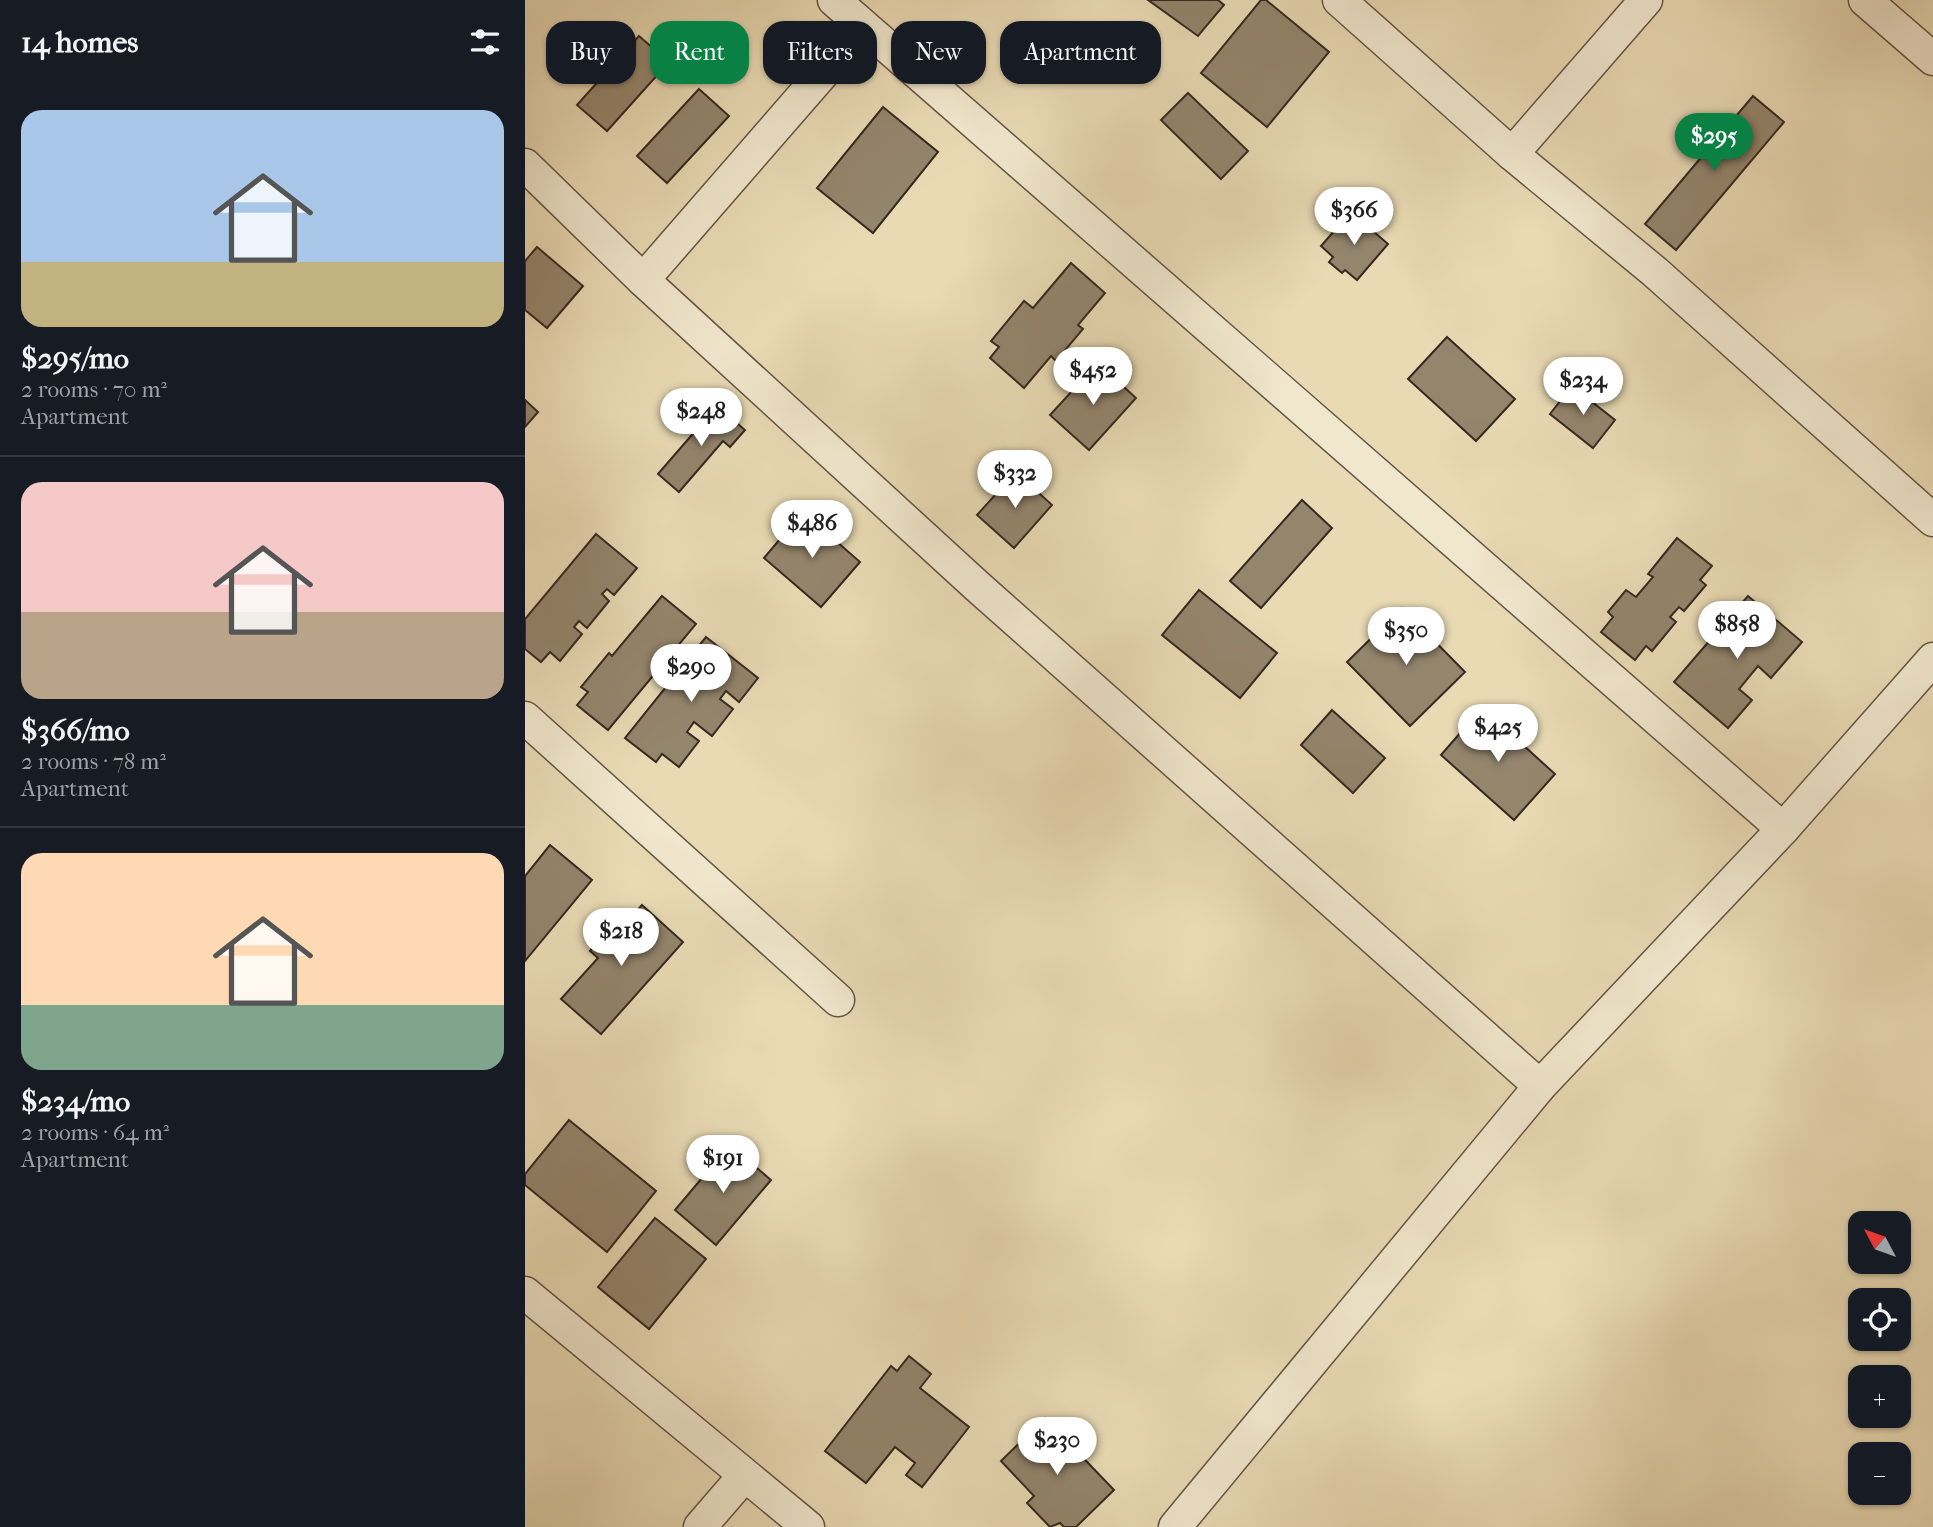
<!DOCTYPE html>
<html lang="en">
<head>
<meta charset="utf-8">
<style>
  body { margin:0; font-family:"IM FELL French Canon",serif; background:#20242c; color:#f1f3f6; height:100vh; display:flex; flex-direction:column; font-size:26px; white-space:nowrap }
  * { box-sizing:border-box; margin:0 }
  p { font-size:23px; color:#9ea1a6 }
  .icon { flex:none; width:38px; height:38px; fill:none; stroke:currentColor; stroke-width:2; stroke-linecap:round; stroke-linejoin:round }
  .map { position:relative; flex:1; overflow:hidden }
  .sheet { display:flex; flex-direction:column; background:#171b24; width:525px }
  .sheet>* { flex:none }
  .banner { position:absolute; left:21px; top:21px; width:665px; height:63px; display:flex; gap:14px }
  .needle { width:46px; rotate:311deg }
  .controls { position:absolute; left:1323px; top:1211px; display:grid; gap:14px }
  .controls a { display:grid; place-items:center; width:63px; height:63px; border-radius:14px; background:#171b24; box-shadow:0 2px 5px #0004; font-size:35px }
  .price { position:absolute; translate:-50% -60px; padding:0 16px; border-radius:24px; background:#fff; color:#222; font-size:23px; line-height:46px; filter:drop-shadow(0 2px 4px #0008) }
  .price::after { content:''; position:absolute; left:50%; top:42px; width:21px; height:16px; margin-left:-10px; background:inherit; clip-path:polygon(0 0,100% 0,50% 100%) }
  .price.current { background:#0b8043; color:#fff }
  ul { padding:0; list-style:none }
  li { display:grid; align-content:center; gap:14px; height:371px; padding:0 21px }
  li+li { border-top:2px solid #363941 }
  li span { display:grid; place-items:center; height:217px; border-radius:21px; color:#555 }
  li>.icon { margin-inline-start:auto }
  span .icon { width:126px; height:126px; fill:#fffc; stroke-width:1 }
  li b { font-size:30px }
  h2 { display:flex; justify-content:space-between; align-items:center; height:84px; padding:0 21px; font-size:30px }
  .pill { padding:0 24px; border-radius:21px; background:#171b24; box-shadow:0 2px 5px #0004; font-size:24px; line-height:63px }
  .pill.current { background:#0b8043; color:#fff }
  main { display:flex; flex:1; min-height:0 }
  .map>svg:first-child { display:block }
</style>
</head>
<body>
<main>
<section class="sheet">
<h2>14 homes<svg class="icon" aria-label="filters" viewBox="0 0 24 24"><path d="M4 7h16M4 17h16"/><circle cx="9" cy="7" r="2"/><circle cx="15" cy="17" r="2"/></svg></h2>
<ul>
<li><span style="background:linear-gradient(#a9c7e8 70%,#c2b280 0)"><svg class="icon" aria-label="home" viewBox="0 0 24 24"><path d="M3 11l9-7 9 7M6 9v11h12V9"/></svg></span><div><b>$295/mo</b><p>2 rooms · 70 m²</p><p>Apartment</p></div></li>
<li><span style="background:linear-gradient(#f6c9c9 60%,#b9a48a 0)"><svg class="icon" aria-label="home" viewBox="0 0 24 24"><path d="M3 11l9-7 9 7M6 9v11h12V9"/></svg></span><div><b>$366/mo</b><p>2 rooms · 78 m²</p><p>Apartment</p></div></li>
<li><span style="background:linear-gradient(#ffd9b3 70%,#7fa58c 0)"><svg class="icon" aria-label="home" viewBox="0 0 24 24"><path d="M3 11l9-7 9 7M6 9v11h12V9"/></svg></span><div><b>$234/mo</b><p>2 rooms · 64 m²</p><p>Apartment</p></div></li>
</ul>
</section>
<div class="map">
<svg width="1408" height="1527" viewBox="0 0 1408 1527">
  <rect width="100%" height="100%" fill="#e9dab4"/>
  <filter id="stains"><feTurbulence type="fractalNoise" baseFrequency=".00286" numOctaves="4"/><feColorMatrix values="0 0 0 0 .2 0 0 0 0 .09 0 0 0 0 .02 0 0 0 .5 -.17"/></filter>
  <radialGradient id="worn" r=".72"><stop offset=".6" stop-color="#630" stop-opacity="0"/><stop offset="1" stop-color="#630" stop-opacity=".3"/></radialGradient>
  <g fill="#94856d" stroke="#372921" stroke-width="2">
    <path d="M 623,0 L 693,0 L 699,5 L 673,36 Z"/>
    <path d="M 736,0 L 741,0 L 804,52 L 742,127 L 676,73 Z"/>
    <path d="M 114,36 L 144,62 L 82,131 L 52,105 Z"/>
    <path d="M 174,89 L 204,116 L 142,183 L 112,156 Z"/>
    <path d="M 663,93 L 723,151 L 696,179 L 636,120 Z"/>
    <path d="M 1228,96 L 1259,122 L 1151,250 L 1120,224 Z"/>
    <path d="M 358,107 L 413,152 L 348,233 L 292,188 Z"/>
    <path d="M 826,212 L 863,244 L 832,280 L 820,270 L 817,273 L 804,262 L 808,257 L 796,246 Z"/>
    <path d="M 12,247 L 58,286 L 22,328 L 0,310 L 0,261 Z"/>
    <path d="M 546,263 L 580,293 L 553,325 L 558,329 L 531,361 L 526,356 L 499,388 L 465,358 L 474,347 L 466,341 L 499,301 L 508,308 Z"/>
    <path d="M 922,337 L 990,399 L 951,441 L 883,379 Z"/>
    <path d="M 573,363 L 611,398 L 564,450 L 525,415 Z"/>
    <path d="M 1047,386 L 1090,420 L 1068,448 L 1025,414 Z"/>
    <path d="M 0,400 L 13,412 L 0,427 Z"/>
    <path d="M 192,406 L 220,430 L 205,447 L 198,441 L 154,492 L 133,474 Z"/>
    <path d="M 491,472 L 527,505 L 489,548 L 452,515 Z"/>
    <path d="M 777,500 L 807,528 L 736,608 L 705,581 Z"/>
    <path d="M 278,512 L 335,562 L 296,607 L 239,558 Z"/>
    <path d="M 71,534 L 112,568 L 89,595 L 82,589 L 77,594 L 84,601 L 62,628 L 54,621 L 49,627 L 57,634 L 35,661 L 25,652 L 16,662 L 0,649 L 0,619 Z"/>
    <path d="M 1152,538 L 1187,566 L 1175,580 L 1181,585 L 1159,611 L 1154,607 L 1145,617 L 1151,622 L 1127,651 L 1121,646 L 1110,660 L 1076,632 L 1088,617 L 1083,612 L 1101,590 L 1111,597 L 1128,577 L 1123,574 Z"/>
    <path d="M 674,590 L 752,653 L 715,698 L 637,635 Z"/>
    <path d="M 137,596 L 171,624 L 83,730 L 52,705 L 63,692 L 56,687 L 84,653 L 87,656 Z"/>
    <path d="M 1223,596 L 1277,642 L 1246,678 L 1233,666 L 1214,689 L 1227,700 L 1203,728 L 1149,682 Z"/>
    <path d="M 877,608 L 940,672 L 885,726 L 822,662 Z"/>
    <path d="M 181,637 L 233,678 L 214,702 L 201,691 L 195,699 L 208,709 L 187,736 L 169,722 L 162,732 L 174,741 L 154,767 L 137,754 L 131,762 L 100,738 Z"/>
    <path d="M 957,708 L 1030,774 L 989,820 L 916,755 Z"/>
    <path d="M 807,710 L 860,758 L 828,793 L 776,745 Z"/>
    <path d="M 25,845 L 67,880 L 0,961 L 0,876 Z"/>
    <path d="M 117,905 L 158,942 L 76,1034 L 36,999 L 73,958 L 65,951 L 86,927 L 92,933 Z"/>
    <path d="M 44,1120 L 131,1191 L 82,1252 L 0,1185 L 0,1174 Z"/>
    <path d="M 205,1145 L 246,1180 L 191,1245 L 150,1210 Z"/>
    <path d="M 130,1218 L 181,1259 L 124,1329 L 73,1287 Z"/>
    <path d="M 384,1356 L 406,1374 L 395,1388 L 444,1427 L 397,1487 L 381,1475 L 390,1463 L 370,1447 L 341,1483 L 300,1451 L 366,1366 L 372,1371 Z"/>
    <path d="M 520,1418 L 589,1490 L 551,1527 L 539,1527 L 535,1523 L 525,1527 L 502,1503 L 509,1496 L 476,1461 Z"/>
  </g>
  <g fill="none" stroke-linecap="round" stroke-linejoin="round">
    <defs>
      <g id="minor">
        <path d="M 309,0 L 1258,829"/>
        <path d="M 814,0 L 987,154 L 1130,272 L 1408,520"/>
        <path d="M 1340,0 L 1408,59"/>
        <path d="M 987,154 L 1121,0"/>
        <path d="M 0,165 L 118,280 L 452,586 L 1015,1086"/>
        <path d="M 118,280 L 338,27"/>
        <path d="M 0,718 L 313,1000"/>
        <path d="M 0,1293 L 283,1527"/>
        <path d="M 175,1527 L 219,1476"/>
        <path d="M 650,1527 L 1015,1086 L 1258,829 L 1408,659"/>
      </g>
    </defs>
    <use href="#minor" stroke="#645546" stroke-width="35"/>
    <use href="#minor" stroke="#f1e7ce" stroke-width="32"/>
  </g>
  <rect width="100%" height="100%" filter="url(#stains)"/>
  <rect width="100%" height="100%" fill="url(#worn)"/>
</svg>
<div class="controls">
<a><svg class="needle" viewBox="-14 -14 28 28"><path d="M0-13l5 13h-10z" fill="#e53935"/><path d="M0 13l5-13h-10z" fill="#9ea1a6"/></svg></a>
<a><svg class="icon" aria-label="locate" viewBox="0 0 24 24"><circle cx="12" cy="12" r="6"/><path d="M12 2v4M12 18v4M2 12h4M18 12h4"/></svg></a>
<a>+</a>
<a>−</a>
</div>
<b class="price current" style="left:1189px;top:173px">$295</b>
<b class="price" style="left:829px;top:247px">$366</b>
<b class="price" style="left:568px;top:407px">$452</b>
<b class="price" style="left:1058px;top:417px">$234</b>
<b class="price" style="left:176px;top:448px">$248</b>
<b class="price" style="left:490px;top:510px">$332</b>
<b class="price" style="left:287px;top:560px">$486</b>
<b class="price" style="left:1212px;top:661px">$858</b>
<b class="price" style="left:881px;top:667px">$350</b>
<b class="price" style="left:166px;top:704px">$290</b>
<b class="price" style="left:973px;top:764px">$425</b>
<b class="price" style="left:96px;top:968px">$218</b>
<b class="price" style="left:198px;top:1195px">$191</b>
<b class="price" style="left:532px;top:1477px">$230</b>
<div class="banner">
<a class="pill">Buy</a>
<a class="pill current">Rent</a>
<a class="pill">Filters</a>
<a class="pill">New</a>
<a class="pill">Apartment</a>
</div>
</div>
</main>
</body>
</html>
